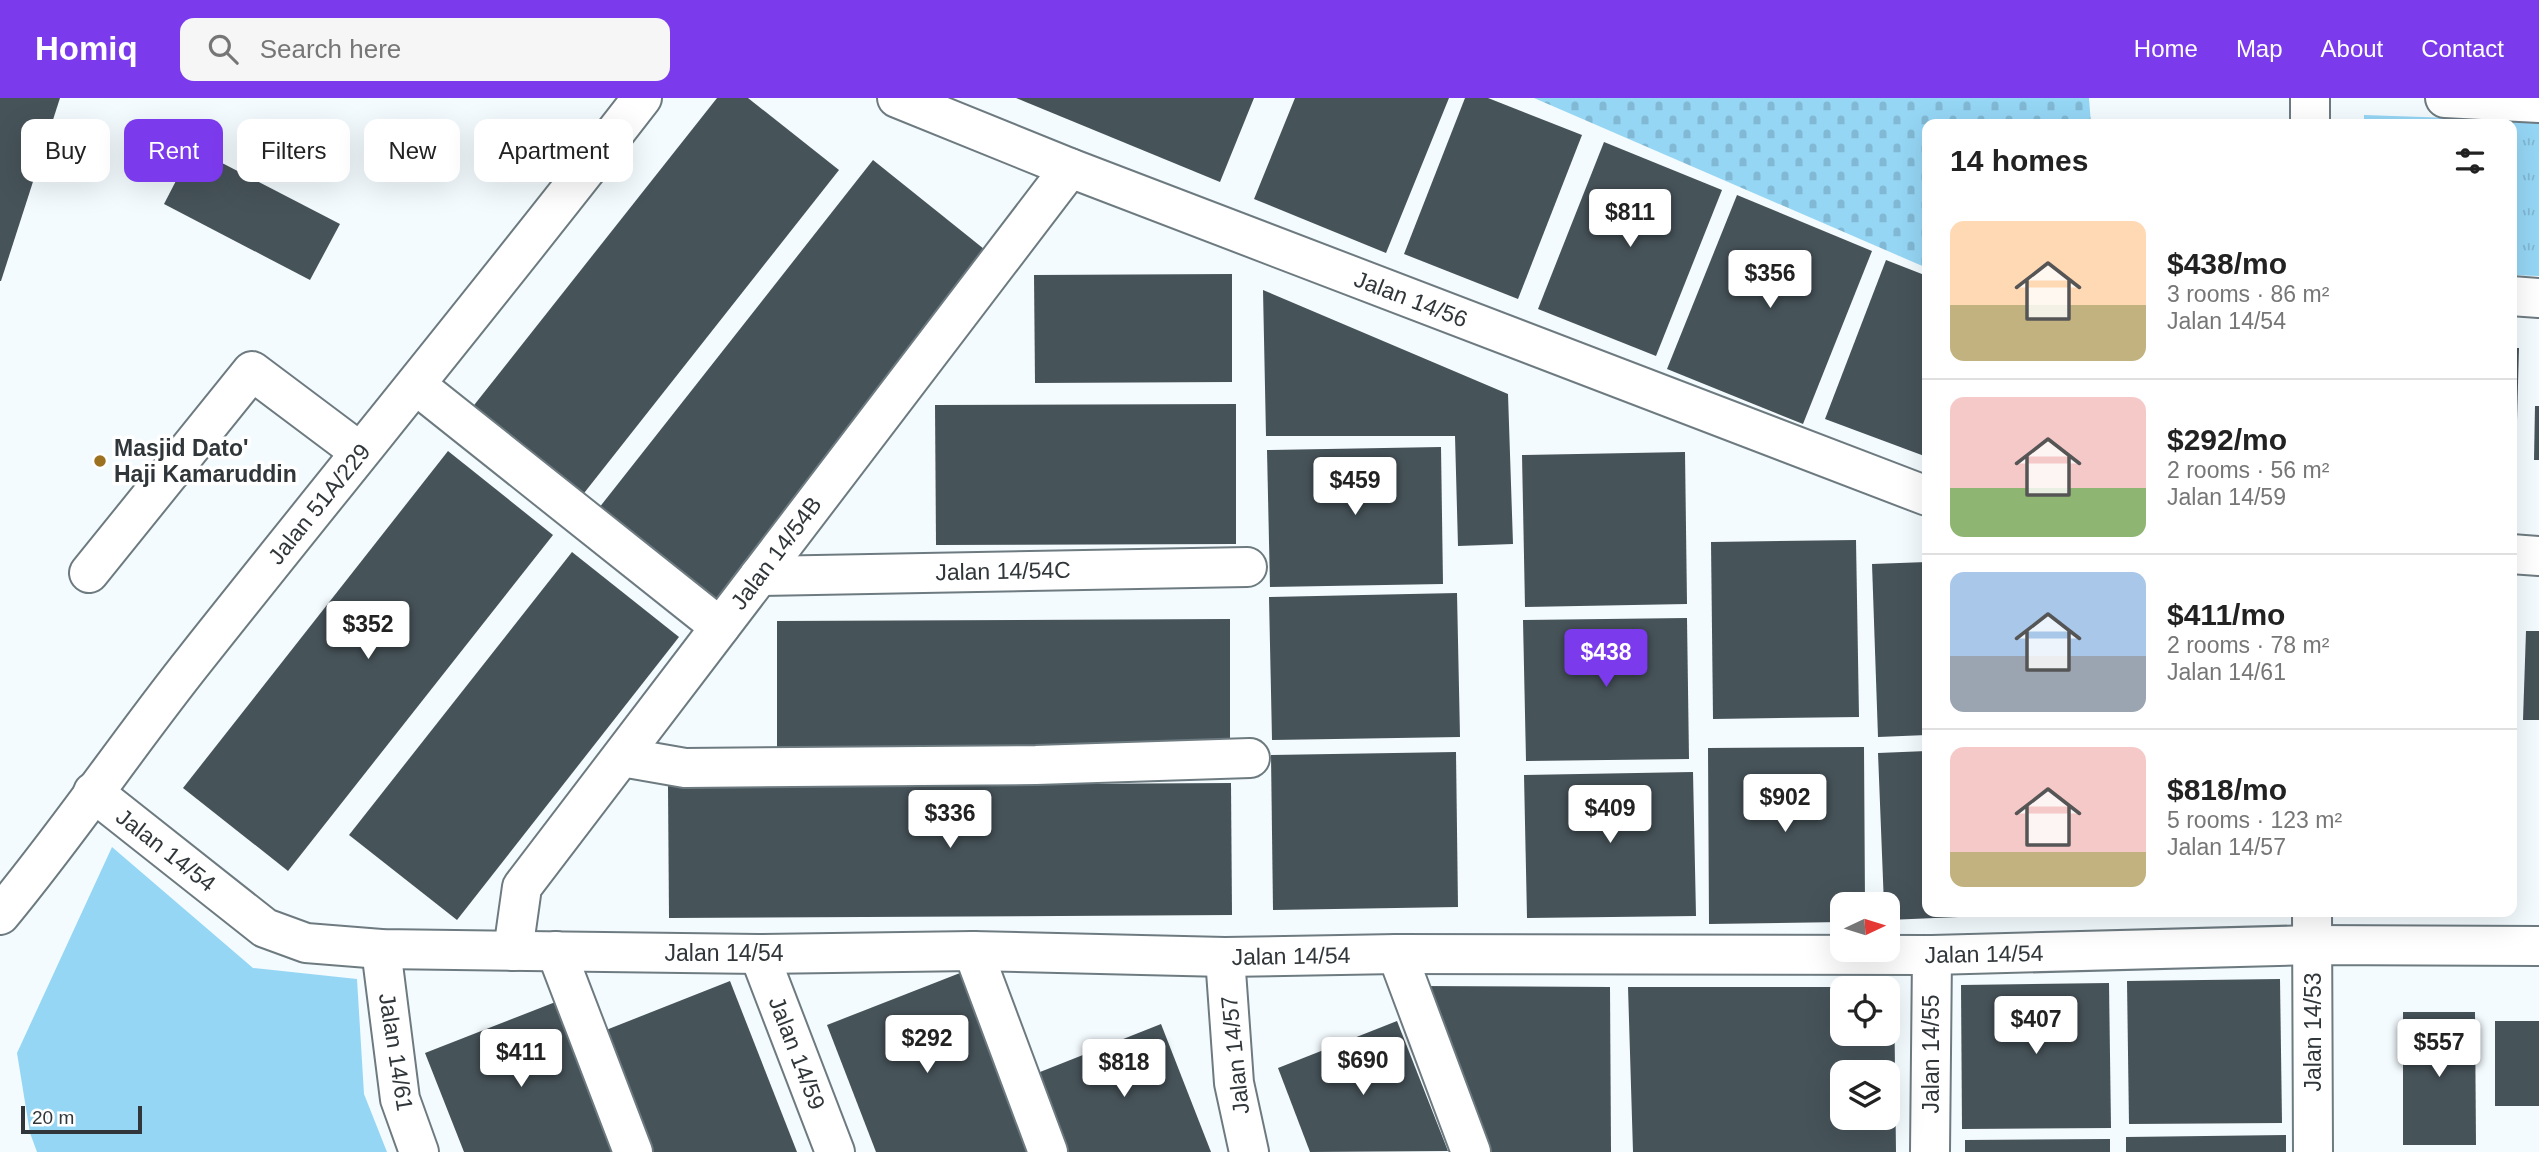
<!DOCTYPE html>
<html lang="en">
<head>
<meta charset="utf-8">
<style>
  body { margin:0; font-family:Arial,sans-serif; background:#f6f6f6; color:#222; height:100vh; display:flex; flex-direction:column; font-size:26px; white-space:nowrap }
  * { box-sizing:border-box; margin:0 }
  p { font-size:23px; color:#767676 }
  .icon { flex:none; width:38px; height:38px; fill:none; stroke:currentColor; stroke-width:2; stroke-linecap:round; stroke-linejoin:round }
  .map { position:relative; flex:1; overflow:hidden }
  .details { position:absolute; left:1922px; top:21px; width:595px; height:798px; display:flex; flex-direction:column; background:#fff; border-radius:14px; box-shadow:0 7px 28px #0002 }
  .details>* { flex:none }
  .hud { position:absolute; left:21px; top:21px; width:665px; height:63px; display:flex; gap:14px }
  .needle { width:46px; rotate:86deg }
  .buttons { position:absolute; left:1830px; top:794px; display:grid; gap:14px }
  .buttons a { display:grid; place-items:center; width:70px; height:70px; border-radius:14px; background:#fff; box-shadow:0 7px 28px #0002; font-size:35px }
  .scale { position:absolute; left:21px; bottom:18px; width:121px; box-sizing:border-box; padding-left:7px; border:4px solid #303639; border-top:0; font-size:19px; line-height:24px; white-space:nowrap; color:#303639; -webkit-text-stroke:5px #fff; paint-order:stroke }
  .price { position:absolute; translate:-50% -60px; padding:0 16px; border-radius:7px; background:#fff; color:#222; font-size:23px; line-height:46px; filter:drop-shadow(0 2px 4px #0008) }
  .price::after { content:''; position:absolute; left:50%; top:42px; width:21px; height:16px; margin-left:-10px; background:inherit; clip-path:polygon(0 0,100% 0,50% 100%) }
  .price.selected { background:#7c3aed; color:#fff }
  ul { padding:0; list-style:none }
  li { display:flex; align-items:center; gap:21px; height:175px; padding:0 28px }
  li+li { border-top:2px solid #e0e0e0 }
  li span { display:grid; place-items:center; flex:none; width:196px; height:140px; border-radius:14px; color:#555 }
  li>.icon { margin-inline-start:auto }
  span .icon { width:84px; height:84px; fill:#fffc; stroke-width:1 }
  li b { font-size:30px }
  h2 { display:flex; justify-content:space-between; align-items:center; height:84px; padding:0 28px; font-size:30px }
  .pill { padding:0 24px; border-radius:14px; background:#fff; box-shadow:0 7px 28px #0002; font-size:24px; line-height:63px }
  .pill.selected { background:#7c3aed; color:#fff }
  header { display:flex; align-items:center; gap:42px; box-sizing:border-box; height:98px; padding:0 35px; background:#7c3aed; color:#fff }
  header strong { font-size:33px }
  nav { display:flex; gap:38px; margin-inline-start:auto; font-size:24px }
  .search { width:490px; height:63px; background:#f6f6f6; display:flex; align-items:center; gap:18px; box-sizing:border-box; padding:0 24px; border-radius:14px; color:#767676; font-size:26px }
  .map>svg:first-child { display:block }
</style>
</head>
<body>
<header>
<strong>Homiq</strong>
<div class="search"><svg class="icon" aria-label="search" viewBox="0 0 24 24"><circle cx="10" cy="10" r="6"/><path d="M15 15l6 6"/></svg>Search here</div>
<nav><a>Home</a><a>Map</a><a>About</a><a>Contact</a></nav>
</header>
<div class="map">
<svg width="2539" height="1054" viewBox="0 0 2539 1054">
  <defs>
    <pattern id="grass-tufts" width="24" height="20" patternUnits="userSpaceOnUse" patternTransform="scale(1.75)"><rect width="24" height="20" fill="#95d6f5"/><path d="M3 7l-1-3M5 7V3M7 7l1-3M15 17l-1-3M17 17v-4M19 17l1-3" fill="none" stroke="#81b8d3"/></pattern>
    <pattern id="cemetery-stones" width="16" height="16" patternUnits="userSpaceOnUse" patternTransform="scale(1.75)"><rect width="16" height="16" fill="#95d6f5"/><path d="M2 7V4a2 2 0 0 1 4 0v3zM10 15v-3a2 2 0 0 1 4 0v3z" fill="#81b8d3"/></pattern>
  </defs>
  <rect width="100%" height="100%" fill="#f4fbfe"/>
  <path fill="url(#grass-tufts)" d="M 2364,17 L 2539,23 L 2539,178 L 2511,177 L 2511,26 L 2364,26 Z"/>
  <path fill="url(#cemetery-stones)" d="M 1534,0 L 2089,0 L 2091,26 L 1927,26 L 1927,170 Z"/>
  <path fill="#95d6f5" d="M 112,749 L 253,870 L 357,881 L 364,996 L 387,1054 L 37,1054 L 30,1035 L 17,955 Z"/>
  <g fill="#465359" fill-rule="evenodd">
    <path d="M 0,0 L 60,0 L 1,183 L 0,183 Z"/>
    <path d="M 717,0 L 748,0 L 839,72 L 577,404 L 467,316 Z"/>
    <path d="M 1016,0 L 1254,0 L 1220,84 Z"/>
    <path d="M 1295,0 L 1449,0 L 1386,155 L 1254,101 Z"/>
    <path d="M 1465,0 L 1488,0 L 1582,37 L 1518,201 L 1404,156 Z"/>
    <path d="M 1604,44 L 1722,92 L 1656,258 L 1538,211 Z"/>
    <path d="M 193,50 L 340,126 L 310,182 L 164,106 Z"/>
    <path d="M 873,62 L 989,155 L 711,509 L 595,415 Z"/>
    <path d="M 1737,97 L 1872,153 L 1803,326 L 1667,271 Z"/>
    <path d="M 1886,162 L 1927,178 L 1927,359 L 1825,321 Z"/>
    <path d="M 1232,176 L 1232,284 L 1035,285 L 1034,177 Z"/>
    <path d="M 1263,192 L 1508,296 L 1513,446 L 1458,448 L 1455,338 L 1266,338 Z"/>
    <path d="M 2511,250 L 2519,250 L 2516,359 L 2511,359 Z"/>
    <path d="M 1236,306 L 1236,446 L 936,447 L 935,307 Z"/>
    <path d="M 2535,308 L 2539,308 L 2539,362 L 2534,362 Z"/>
    <path d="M 1441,349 L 1443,486 L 1270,489 L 1267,352 Z"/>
    <path d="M 448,353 L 553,437 L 288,773 L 183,690 Z"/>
    <path d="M 1685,354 L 1687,506 L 1525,509 L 1522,357 Z"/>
    <path d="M 1856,442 L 1859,619 L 1713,621 L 1711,444 Z"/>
    <path d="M 572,454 L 679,539 L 457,822 L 349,737 Z"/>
    <path d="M 1927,464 L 1927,637 L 1878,639 L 1872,466 Z"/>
    <path d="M 1457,495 L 1460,639 L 1272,642 L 1269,499 Z"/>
    <path d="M 1687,520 L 1689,661 L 1526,663 L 1523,522 Z"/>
    <path d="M 1230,521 L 1230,650 L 777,652 L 777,523 Z"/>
    <path d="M 2526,533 L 2539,533 L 2539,622 L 2523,622 Z"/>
    <path d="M 1864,649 L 1865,807 L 1843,807 L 1843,824 L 1709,826 L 1708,650 Z"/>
    <path d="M 1927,653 L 1927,814 L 2029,814 L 2029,816 L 1888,822 L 1888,807 L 1884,807 L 1878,655 Z"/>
    <path d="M 1456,654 L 1458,809 L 1273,812 L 1271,657 Z"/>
    <path d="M 1693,674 L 1696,818 L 1527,820 L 1524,677 Z"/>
    <path d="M 1231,685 L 1232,817 L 669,820 L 668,688 Z"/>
    <path d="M 960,875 L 1029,1054 L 876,1054 L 827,927 Z"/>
    <path d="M 2280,881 L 2282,1025 L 2129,1026 L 2127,883 Z"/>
    <path d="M 730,883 L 797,1054 L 648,1054 L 601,934 Z"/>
    <path d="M 2109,885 L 2111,1030 L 1962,1031 L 1961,887 Z"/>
    <path d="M 1420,888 L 1610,889 L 1611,1054 L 1483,1054 Z"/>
    <path d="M 1628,889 L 1843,889 L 1843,936 L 1888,936 L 1888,889 L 1894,889 L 1896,1054 L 1633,1054 ZM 1843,975 L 1888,975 L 1888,1020 L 1843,1020 Z"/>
    <path d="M 558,903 L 617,1054 L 464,1054 L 425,955 Z"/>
    <path d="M 2403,914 L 2475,914 L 2476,1047 L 2403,1047 Z"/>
    <path d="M 1397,923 L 1448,1053 L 1310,1054 L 1278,970 Z"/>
    <rect x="2495" y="923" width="44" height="85"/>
    <path d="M 1161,926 L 1211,1054 L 1066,1054 L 1035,976 Z"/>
    <path d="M 2286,1037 L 2286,1054 L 2126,1054 L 2126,1039 Z"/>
    <path d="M 2110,1041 L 2110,1054 L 1965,1054 L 1965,1042 Z"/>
  </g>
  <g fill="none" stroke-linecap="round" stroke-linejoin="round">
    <defs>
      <g id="minor">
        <path d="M 897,0 L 1070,70 L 1927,398"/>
        <path d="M 2445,0 L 2539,5"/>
        <path d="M 2310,26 L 2310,0"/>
        <path d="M 2511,198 L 2539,200"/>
        <path d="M 416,287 L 720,529"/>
        <path d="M 2511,456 L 2539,458"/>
        <path d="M 89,475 L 252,273 L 360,354"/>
        <path d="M 759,478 L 1247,469"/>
        <path d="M 622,659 L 685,670 L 1036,667 L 1250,660"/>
        <path d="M 93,694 L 265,830 L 306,845 L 381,851 L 759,856 L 973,853 L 1225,859 L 1397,856 L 1932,857 L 2312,847 L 2539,848"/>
        <path d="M 2312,814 L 2313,1054"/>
        <path d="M 0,817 C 69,734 129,644 196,560 C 344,373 496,189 642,0"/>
        <path d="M 381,851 L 400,1001 L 419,1054"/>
        <path d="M 513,853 L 522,789 L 1070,70"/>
        <path d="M 556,853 L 633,1054"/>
        <path d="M 973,853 L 1048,1054"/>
        <path d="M 759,856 L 835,1054"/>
        <path d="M 1397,856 L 1471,1054"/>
        <path d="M 1225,859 L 1234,985 L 1249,1054"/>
        <path d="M 1930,1054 L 1932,857"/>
      </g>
    </defs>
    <use href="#minor" stroke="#6d7b81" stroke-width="42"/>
    <use href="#minor" stroke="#fff" stroke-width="38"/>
  </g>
  <circle fill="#9c7120" stroke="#fff" stroke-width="2.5" cx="100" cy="363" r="7"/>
  <g text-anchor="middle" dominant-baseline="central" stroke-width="7" stroke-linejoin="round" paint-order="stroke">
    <g font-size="23" fill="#303639" stroke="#fff">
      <text transform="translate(1411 201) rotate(21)">Jalan 14/56</text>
      <text transform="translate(319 406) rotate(-51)">Jalan 51A/229</text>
      <text transform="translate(776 455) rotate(-53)">Jalan 14/54B</text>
      <text transform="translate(1003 473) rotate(-1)">Jalan 14/54C</text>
      <text transform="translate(166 752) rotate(38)">Jalan 14/54</text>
      <text x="724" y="855">Jalan 14/54</text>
      <text transform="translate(1984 856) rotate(-1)">Jalan 14/54</text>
      <text transform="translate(1291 858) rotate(-1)">Jalan 14/54</text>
      <text transform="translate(2313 934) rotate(-90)">Jalan 14/53</text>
      <text transform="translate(396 954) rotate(81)">Jalan 14/61</text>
      <text transform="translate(797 955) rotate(69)">Jalan 14/59</text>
      <text transform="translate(1931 956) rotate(-90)">Jalan 14/55</text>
      <text transform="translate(1235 957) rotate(-96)">Jalan 14/57</text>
    </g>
    <g font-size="23" font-weight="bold" fill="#303639" stroke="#fff" text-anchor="start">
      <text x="114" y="350">Masjid Dato'<tspan x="114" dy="26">Haji Kamaruddin</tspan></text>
    </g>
  </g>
</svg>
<div class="buttons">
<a><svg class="needle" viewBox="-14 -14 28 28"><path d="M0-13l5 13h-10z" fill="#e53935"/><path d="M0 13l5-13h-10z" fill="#767676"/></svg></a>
<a><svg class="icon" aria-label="locate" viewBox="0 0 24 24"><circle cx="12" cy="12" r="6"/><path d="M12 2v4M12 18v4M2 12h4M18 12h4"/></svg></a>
<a><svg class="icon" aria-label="layers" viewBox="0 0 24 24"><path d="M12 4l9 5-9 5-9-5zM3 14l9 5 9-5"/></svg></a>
</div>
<div class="scale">20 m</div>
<b class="price" style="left:1630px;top:151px">$811</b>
<b class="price" style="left:1770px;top:212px">$356</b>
<b class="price" style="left:1355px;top:419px">$459</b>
<b class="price" style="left:368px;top:563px">$352</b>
<b class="price selected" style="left:1606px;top:591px">$438</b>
<b class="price" style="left:1785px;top:736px">$902</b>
<b class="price" style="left:1610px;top:747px">$409</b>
<b class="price" style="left:950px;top:752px">$336</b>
<b class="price" style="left:2036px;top:958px">$407</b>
<b class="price" style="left:927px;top:977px">$292</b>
<b class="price" style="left:2439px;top:981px">$557</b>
<b class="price" style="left:521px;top:991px">$411</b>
<b class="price" style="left:1363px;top:999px">$690</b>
<b class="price" style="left:1124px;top:1001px">$818</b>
<div class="hud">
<a class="pill">Buy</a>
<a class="pill selected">Rent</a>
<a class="pill">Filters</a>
<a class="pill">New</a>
<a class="pill">Apartment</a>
</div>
<section class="details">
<h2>14 homes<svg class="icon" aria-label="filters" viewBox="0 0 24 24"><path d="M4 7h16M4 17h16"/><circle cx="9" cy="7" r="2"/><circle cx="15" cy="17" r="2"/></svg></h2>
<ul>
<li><span style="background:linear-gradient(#ffd9b3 60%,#c2b280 0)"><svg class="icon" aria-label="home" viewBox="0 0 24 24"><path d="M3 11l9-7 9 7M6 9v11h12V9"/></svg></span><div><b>$438/mo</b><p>3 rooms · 86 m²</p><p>Jalan 14/54</p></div></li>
<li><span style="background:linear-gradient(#f6c9c9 65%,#8fb573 0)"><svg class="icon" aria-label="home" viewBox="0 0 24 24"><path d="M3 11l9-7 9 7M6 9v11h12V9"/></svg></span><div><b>$292/mo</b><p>2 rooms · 56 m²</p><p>Jalan 14/59</p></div></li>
<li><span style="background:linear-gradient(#a9c7e8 60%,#9aa5b1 0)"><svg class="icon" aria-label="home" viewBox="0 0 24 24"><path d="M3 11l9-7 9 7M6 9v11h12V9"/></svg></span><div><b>$411/mo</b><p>2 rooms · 78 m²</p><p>Jalan 14/61</p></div></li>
<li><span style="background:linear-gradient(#f6c9c9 75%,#c2b280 0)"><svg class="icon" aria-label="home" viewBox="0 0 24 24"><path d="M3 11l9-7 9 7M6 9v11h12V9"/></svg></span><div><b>$818/mo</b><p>5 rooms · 123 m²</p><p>Jalan 14/57</p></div></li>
</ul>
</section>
</div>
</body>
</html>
